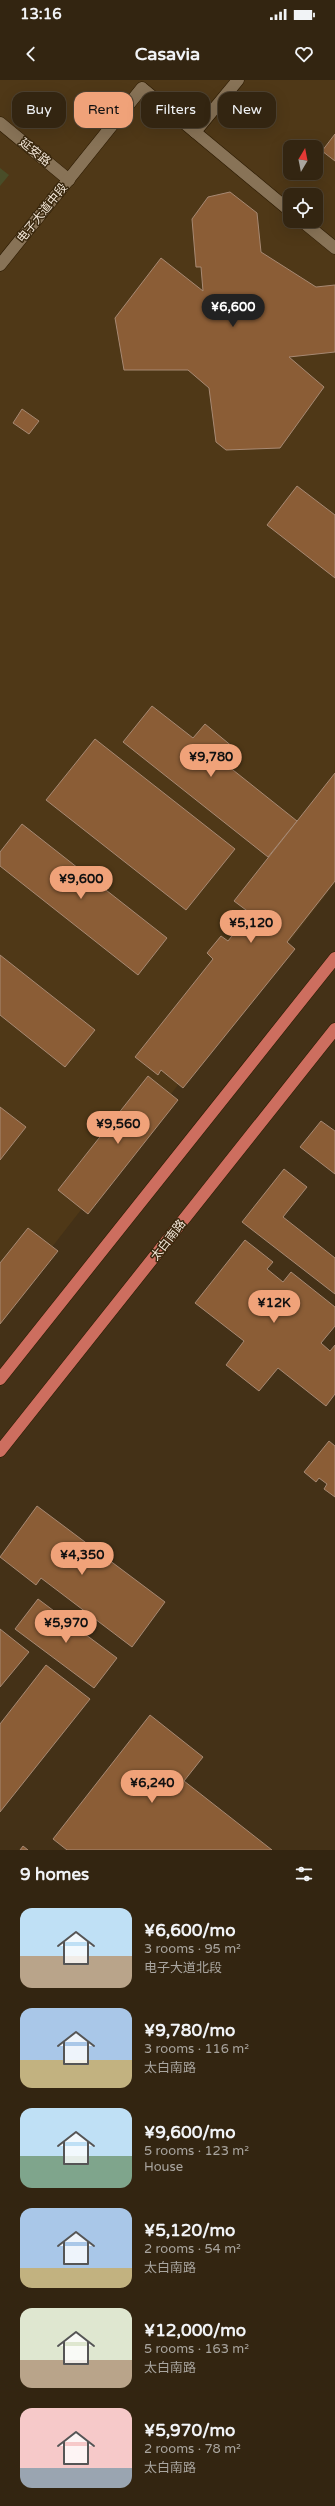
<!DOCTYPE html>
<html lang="en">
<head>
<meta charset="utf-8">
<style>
  body { margin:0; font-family:"Varela Round","Noto Sans SC",sans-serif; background:#3e311f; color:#f1f3f6; height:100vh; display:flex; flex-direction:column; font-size:15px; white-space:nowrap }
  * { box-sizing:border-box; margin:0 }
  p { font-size:13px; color:#a9a59f }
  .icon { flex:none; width:22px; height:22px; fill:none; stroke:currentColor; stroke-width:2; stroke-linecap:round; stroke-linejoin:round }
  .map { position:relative; height:1770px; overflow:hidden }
  .sheet { display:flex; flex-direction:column; background:#332511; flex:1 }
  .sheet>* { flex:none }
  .top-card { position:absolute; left:12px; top:12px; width:311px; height:36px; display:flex; gap:8px }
  .needle { width:26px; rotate:10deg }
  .tools { position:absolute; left:283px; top:60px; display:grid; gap:8px }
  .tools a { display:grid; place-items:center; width:40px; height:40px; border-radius:8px; background:#332511; box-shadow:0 4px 16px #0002,0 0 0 1px #4e4231; font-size:20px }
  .price { position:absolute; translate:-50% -34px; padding:0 9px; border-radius:14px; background:#f0a279; color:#111; font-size:13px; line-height:26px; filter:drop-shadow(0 1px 2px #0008) }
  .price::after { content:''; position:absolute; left:50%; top:24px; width:12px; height:9px; margin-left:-6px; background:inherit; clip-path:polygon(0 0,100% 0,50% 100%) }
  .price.selected { background:#222; color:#fff }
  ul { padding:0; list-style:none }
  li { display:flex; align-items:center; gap:12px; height:100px; padding:0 20px }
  li span { display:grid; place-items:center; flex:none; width:112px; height:80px; border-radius:12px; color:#555 }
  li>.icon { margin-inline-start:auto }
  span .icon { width:48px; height:48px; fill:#fffc; stroke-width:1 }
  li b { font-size:17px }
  h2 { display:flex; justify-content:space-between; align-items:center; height:48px; padding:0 20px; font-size:17px }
  .tag { padding:0 14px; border-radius:12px; background:#332511; box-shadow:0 4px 16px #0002,0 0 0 1px #4e4231; font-size:14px; line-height:36px }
  .tag.selected { background:#f0a279; color:#111 }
  .status { display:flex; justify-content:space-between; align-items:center; height:28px; padding:0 20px; background:#332511; direction:ltr }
  .status svg { height:11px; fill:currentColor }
  header { display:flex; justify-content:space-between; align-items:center; height:52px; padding:0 20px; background:#332511; font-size:18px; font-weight:800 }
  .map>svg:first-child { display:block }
</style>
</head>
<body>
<div class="status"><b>13:16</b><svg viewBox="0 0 49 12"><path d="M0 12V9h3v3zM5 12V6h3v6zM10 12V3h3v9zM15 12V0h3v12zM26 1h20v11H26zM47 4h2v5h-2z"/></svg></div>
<header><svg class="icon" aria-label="back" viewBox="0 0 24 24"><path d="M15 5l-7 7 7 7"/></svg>Casavia<svg class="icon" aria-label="heart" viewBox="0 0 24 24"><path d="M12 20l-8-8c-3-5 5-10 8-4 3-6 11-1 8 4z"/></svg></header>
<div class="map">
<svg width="335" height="1770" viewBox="0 0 335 1770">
  <rect width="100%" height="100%" fill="#443117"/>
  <path fill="#4f3817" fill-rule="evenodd" d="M 0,0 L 335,0 L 335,803 L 0,1234 ZM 290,67 L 316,67 L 316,93 L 290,93 ZM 290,115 L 316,115 L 316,141 L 290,141 Z"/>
  <path fill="#494d28" d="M 0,88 L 9,95 L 0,106 Z"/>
  <g fill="#8b5d36" stroke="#a78973">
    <path d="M 335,54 L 335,81 L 322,71 Z"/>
    <path d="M 230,112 L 257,133 L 261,172 L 316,207 L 335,205 L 335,272 L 289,277 L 324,307 L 280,368 L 226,370 L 216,362 L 209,308 L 188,290 L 124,290 L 115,238 L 161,178 L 203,211 L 201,187 L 196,187 L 192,139 L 208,117 Z"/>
    <path d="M 22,329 L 39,341 L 29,354 L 13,343 Z"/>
    <path d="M 297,406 L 335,435 L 335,498 L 267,445 Z"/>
    <path d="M 152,626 L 193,658 L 205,644 L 239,672 L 228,686 L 297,741 L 268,777 L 123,662 Z"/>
    <path d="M 95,659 L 235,769 L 186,830 L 46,720 Z"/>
    <path d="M 335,693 L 335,801 L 287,862 L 295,869 L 183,1008 L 161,990 L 158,995 L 135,977 L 213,879 L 207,873 L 221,856 L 228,861 L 250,833 L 234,821 Z"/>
    <path d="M 22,744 L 167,858 L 138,895 L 0,786 L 0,772 Z"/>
    <path d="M 0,875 L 95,950 L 65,987 L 0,935 Z"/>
    <path d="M 148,996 L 178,1020 L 88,1134 L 58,1110 Z"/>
    <path d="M 0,1027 L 26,1047 L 0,1080 Z"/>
    <path d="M 321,1041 L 335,1051 L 335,1094 L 300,1067 Z"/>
    <path d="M 284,1089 L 307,1107 L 283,1137 L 335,1178 L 335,1214 L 242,1142 Z"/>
    <path d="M 28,1148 L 58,1171 L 0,1244 L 0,1183 Z"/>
    <path d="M 245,1160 L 273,1182 L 267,1189 L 283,1202 L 291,1192 L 335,1227 L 335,1246 L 321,1263 L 330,1271 L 335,1265 L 335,1314 L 326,1326 L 278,1288 L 259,1311 L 226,1285 L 244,1261 L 195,1223 Z"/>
    <path d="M 329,1361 L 335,1366 L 335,1417 L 324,1409 L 327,1404 L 319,1398 L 316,1402 L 304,1392 Z"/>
    <path d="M 37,1426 L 165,1522 L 132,1567 L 41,1498 L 36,1505 L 0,1477 Z"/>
    <path d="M 38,1519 L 117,1578 L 94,1608 L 15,1549 Z"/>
    <path d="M 0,1549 L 29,1572 L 0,1607 Z"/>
    <path d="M 46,1585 L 90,1619 L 0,1732 L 0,1644 Z"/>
    <path d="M 150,1635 L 203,1677 L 184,1701 L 272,1770 L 67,1770 L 53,1759 Z"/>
    <path d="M 23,1766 L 28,1770 L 20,1770 Z"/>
  </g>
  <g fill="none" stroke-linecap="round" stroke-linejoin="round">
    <defs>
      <g id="street">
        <path d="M 0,43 L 69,100"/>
        <path d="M 195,52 L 290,131"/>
        <path d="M 302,141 L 335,168"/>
        <path d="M 0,185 L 142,8 L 195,52 L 238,0"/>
      </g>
      <g id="primary">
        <path d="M 0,1299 L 335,878"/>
        <path d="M 0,1371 L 335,949"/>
      </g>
    </defs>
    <use href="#street" stroke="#2a1900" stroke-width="13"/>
    <use href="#primary" stroke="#2a1900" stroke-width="13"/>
    <use href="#street" stroke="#887357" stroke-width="12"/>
    <use href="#primary" stroke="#cd6e5f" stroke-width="12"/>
  </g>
  <g text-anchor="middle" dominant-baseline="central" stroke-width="3" stroke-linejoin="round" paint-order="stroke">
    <g font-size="12" fill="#f4e8d9" stroke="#39270d">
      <text transform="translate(35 72) rotate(39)">延安路</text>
      <text transform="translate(42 133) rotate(-51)">电子大道中段</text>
      <text transform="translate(168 1160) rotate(-52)">太白南路</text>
    </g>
  </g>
</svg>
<div class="tools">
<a><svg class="needle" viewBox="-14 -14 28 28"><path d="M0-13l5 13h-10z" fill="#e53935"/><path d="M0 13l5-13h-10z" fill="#a9a59f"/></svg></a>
<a><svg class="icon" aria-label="locate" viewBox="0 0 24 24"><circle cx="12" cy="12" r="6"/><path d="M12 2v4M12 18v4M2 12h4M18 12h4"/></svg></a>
</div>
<b class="price selected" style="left:233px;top:248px">¥6,600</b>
<b class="price" style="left:211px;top:698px">¥9,780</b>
<b class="price" style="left:81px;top:820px">¥9,600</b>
<b class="price" style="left:251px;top:864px">¥5,120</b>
<b class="price" style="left:118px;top:1065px">¥9,560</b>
<b class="price" style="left:274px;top:1244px">¥12K</b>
<b class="price" style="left:82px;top:1496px">¥4,350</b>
<b class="price" style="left:66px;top:1564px">¥5,970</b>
<b class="price" style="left:152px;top:1724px">¥6,240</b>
<div class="top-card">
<a class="tag">Buy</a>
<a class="tag selected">Rent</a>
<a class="tag">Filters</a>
<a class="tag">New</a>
</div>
</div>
<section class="sheet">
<h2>9 homes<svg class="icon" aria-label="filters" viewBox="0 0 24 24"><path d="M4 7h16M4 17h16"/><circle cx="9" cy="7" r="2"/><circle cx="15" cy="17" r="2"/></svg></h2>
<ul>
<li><span style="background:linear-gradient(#bfe0f5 60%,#b9a48a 0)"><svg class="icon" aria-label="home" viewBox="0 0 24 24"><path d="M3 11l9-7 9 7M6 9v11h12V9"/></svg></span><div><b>¥6,600/mo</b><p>3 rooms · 95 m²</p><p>电子大道北段</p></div></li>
<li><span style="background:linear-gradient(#a9c7e8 65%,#c2b280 0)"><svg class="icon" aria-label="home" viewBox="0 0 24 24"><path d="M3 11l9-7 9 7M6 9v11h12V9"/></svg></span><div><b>¥9,780/mo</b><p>3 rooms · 116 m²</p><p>太白南路</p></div></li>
<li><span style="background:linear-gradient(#bfe0f5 60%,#7fa58c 0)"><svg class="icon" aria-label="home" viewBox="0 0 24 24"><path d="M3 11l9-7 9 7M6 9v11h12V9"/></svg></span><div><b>¥9,600/mo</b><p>5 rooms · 123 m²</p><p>House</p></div></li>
<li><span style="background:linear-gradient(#a9c7e8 75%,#c2b280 0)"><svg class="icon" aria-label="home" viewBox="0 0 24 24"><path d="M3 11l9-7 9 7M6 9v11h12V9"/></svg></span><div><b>¥5,120/mo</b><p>2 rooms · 54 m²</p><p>太白南路</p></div></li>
<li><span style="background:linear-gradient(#dfe7d0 65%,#b9a48a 0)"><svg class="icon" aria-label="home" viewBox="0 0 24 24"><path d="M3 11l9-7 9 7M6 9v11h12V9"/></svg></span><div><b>¥12,000/mo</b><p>5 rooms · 163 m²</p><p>太白南路</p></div></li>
<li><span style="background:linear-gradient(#f6c9c9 75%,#9aa5b1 0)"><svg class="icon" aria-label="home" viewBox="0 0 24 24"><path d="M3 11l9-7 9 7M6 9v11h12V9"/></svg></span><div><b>¥5,970/mo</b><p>2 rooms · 78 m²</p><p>太白南路</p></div></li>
</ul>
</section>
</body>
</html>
